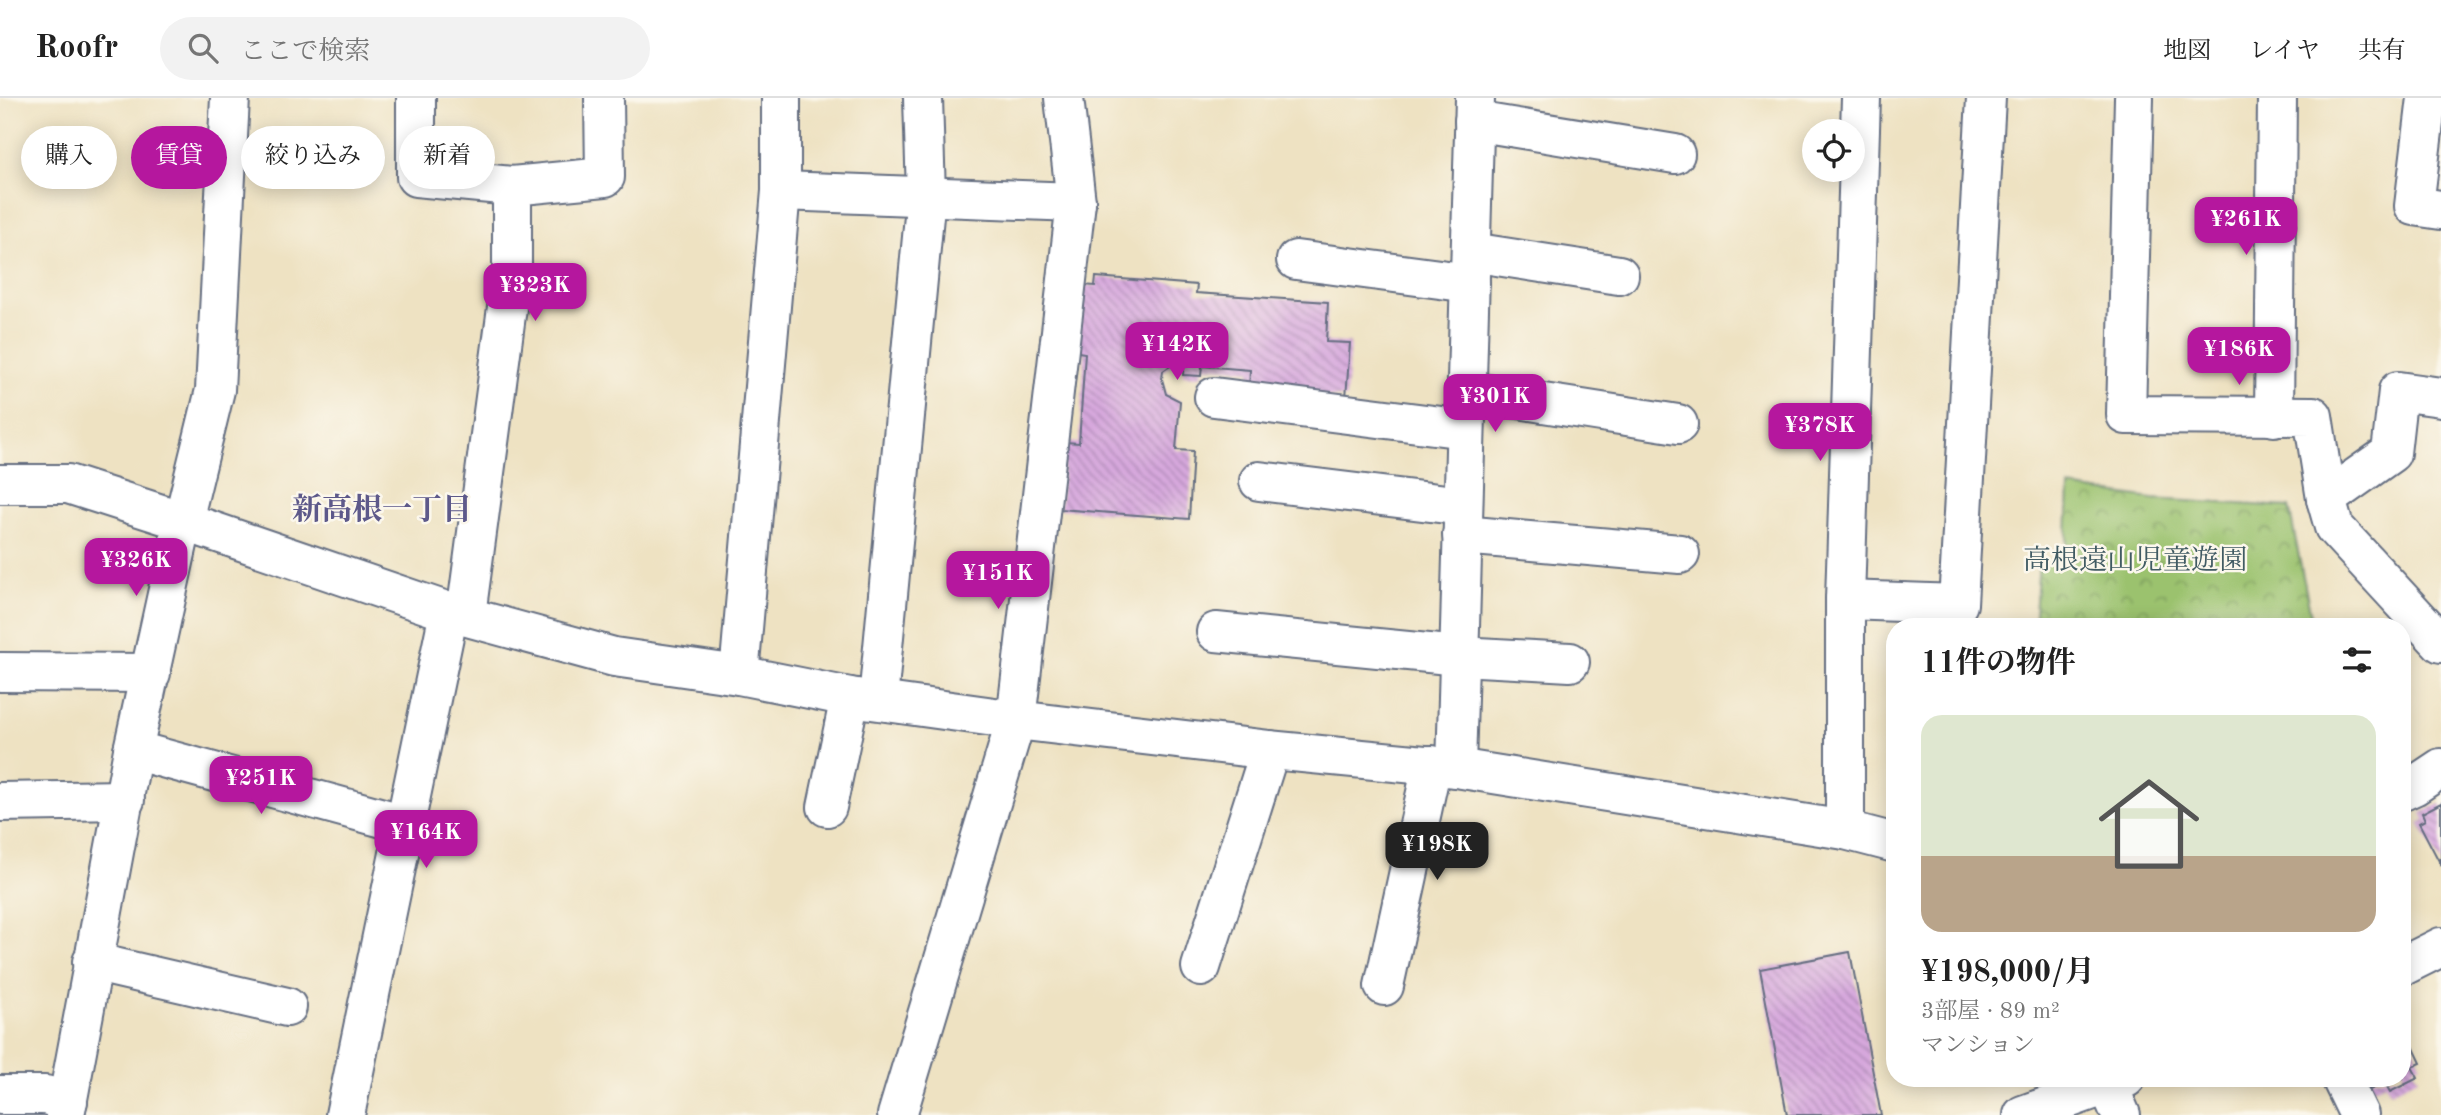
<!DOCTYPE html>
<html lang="ja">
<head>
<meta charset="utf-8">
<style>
  body { margin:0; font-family:"Old Standard TT","Noto Serif JP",serif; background:#f2f2f2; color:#222; height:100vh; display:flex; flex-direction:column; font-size:26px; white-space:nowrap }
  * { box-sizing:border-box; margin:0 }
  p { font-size:23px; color:#767676 }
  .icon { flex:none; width:38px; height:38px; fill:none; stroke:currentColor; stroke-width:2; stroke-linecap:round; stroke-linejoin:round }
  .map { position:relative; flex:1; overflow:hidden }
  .details { position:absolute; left:1886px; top:520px; width:525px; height:469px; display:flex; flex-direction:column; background:#fff; border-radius:28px; box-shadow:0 4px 18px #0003 }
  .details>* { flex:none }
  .hud { position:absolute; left:21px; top:28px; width:665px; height:63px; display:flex; gap:14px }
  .controls { position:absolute; left:1802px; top:21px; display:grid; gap:14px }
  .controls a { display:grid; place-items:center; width:63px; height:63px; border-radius:50%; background:#fff; box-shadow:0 4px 18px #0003; font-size:35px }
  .price { position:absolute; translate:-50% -60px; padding:0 16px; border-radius:14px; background:#b5179e; color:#fff; font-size:23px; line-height:46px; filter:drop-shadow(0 2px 4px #0008) }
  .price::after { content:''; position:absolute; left:50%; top:42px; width:21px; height:16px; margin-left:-10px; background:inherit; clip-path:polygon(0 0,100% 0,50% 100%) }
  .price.current { background:#222; color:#fff }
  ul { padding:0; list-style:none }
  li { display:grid; align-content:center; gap:14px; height:371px; padding:0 35px }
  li+li { border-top:2px solid #e0e0e0 }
  li span { display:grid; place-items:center; height:217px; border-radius:21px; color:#555 }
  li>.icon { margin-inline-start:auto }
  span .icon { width:126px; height:126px; fill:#fffc; stroke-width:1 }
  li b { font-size:30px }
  h2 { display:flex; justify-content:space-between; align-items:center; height:84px; padding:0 35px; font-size:30px }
  .tag { padding:0 24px; border-radius:32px; background:#fff; box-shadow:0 4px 18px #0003; font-size:24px; line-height:63px }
  .tag.current { background:#b5179e; color:#fff }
  header { display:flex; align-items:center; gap:42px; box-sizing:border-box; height:98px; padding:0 35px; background:#fff; border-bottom:2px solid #e0e0e0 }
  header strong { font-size:33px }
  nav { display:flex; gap:38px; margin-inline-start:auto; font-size:24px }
  .search { width:490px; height:63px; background:#f2f2f2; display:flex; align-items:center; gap:18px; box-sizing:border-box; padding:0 24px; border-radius:38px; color:#767676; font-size:26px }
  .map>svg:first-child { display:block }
</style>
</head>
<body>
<header>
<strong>Roofr</strong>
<div class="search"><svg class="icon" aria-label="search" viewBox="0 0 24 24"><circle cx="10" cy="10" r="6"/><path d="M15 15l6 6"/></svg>ここで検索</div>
<nav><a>地図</a><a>レイヤ</a><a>共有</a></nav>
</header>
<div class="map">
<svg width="2441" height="1017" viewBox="0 0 2441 1017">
  <defs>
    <pattern id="park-crowns" width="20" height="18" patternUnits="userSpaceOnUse" patternTransform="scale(1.75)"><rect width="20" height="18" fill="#9bc26e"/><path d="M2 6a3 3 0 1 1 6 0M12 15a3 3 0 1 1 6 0" fill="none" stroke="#7e9e5e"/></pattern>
    <pattern id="building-back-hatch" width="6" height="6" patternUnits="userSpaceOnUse" patternTransform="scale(1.75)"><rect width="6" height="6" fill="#d7a8dd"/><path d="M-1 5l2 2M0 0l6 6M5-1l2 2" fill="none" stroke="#ae89b6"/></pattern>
  </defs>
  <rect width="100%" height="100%" fill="#fbf7ec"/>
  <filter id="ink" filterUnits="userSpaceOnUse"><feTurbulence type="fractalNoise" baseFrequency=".0143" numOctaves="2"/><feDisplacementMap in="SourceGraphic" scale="14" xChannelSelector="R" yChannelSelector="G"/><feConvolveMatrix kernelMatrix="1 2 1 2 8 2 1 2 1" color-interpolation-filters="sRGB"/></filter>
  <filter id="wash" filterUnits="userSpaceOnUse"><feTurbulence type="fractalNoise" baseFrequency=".00686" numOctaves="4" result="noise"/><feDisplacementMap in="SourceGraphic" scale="28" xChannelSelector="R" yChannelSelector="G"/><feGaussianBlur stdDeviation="1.57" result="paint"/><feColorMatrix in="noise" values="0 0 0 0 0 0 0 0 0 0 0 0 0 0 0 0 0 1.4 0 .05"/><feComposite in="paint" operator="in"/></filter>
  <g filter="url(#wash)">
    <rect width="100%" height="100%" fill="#eee2c2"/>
    <path fill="url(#park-crowns)" stroke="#5b7866" stroke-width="2" d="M 2069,389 L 2152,401 L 2289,409 L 2313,528 L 2034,528 L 2039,464 L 2066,463 Z"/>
    <g id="blocks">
      <g fill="url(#building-back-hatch)">
        <path d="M 1096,179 L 1197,187 L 1196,195 L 1328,204 L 1326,244 L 1350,245 L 1346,300 L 1249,293 L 1250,272 L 1202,268 L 1201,278 L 1183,277 L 1184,263 L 1176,264 L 1163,273 L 1162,281 L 1166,296 L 1180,303 L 1176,352 L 1193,353 L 1189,421 L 1060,411 L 1065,344 L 1079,345 L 1085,255 L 1078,254 L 1083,187 L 1095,188 Z"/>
        <path d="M 2441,705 L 2441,767 L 2419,725 L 2425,722 L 2422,715 Z"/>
        <path d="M 1850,854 L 1881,1017 L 1787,1017 L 1760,871 Z"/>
        <path d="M 2403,927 L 2421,965 L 2412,969 L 2418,980 L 2390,994 L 2385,985 L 2370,992 L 2365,980 L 2403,980 Z"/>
      </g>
    </g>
  </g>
  <g filter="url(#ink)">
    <use href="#blocks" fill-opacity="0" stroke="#656e81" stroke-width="2"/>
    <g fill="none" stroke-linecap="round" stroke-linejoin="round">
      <defs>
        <g id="minor">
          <path d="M 416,0 L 416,79 L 512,88"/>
          <path d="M 2134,0 L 2126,317 L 2313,318 L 2326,401 L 2334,429 L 2441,545"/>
          <path d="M 2427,0 L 2414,108 L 2441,112"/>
          <path d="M 1474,23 L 1675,56"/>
          <path d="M 781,93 L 1076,104"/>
          <path d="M 1471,154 L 1619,177"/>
          <path d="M 1296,162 L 1470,185"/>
          <path d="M 1467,293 L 1678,326"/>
          <path d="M 1214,299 L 1465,331"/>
          <path d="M 2274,319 L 2277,0"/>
          <path d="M 1259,383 L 1463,408"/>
          <path d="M 0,386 L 68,386 L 183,423 L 449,514 L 614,559 L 739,577 L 850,599 L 1016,622 L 1270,652 L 1456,670 L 1845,732 L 1895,745"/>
          <path d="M 2326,401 L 2391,355 L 2398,293 L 2441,299"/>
          <path d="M 1462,437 L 1680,456"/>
          <path d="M 1845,502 L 1958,506 L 1986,0"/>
          <path d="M 466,517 L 512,172 L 512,88 L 605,79 L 604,0"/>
          <path d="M 1216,534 L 1459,558 L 1570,564"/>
          <path d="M 0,574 L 151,575"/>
          <path d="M 739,577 L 781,93 L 781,0"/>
          <path d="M 878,602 L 926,97 L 923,0"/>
          <path d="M 133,652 L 405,726"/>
          <path d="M 1456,670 L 1475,0"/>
          <path d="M 2403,693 L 2414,688 L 2441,670"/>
          <path d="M 0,704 L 125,702"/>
          <path d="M 827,709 L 850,599"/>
          <path d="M 1845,732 L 1845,502 L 1861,0"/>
          <path d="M 92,864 L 287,909"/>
          <path d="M 2403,868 L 2441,849"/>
          <path d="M 1201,869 L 1270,652"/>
          <path d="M 1384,888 L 1432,667"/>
          <path d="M 2105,980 L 2121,1017"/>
          <path d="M 2341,980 L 2359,1017"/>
          <path d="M 0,997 L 45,997 L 68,1003"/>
          <path d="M 65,1017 L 133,652 L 183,423 L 215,292 L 230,0"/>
          <path d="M 345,1017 L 449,514"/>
          <path d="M 897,1017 L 1016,622 L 1076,104 L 1064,0"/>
          <path d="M 2023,1017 L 2126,980"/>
        </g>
      </defs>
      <use href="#minor" stroke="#656e81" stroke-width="42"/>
      <use href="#minor" stroke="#fff" stroke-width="38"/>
    </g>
  </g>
  <g text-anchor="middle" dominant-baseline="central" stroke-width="5" stroke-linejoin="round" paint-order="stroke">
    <g font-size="28" fill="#415b63" stroke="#fbf7ec">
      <text x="2135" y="464">高根遠山児童遊園</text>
    </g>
    <g font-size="30" font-weight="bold" fill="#5d598a" stroke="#fbf7ec">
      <text x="382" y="413">新高根一丁目</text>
    </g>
  </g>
</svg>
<div class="controls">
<a><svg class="icon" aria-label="locate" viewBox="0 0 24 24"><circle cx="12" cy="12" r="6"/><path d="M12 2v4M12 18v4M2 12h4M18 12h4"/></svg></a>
</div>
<b class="price" style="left:2246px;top:159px">¥261K</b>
<b class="price" style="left:535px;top:225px">¥323K</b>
<b class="price" style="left:1177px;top:284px">¥142K</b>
<b class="price" style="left:2239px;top:289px">¥186K</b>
<b class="price" style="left:1495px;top:336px">¥301K</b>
<b class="price" style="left:1820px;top:365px">¥378K</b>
<b class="price" style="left:136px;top:500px">¥326K</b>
<b class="price" style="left:998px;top:513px">¥151K</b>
<b class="price" style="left:261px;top:718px">¥251K</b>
<b class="price" style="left:426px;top:772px">¥164K</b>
<b class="price current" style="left:1437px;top:784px">¥198K</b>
<div class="hud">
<a class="tag">購入</a>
<a class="tag current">賃貸</a>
<a class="tag">絞り込み</a>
<a class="tag">新着</a>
</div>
<section class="details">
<h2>11件の物件<svg class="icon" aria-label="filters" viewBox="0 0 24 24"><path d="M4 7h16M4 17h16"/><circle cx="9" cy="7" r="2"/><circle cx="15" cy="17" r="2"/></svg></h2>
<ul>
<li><span style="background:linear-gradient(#dfe7d0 65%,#b9a48a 0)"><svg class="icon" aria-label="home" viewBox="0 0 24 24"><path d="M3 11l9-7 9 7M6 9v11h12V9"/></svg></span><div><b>¥198,000/月</b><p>3部屋 · 89 m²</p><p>マンション</p></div></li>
</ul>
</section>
</div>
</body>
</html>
